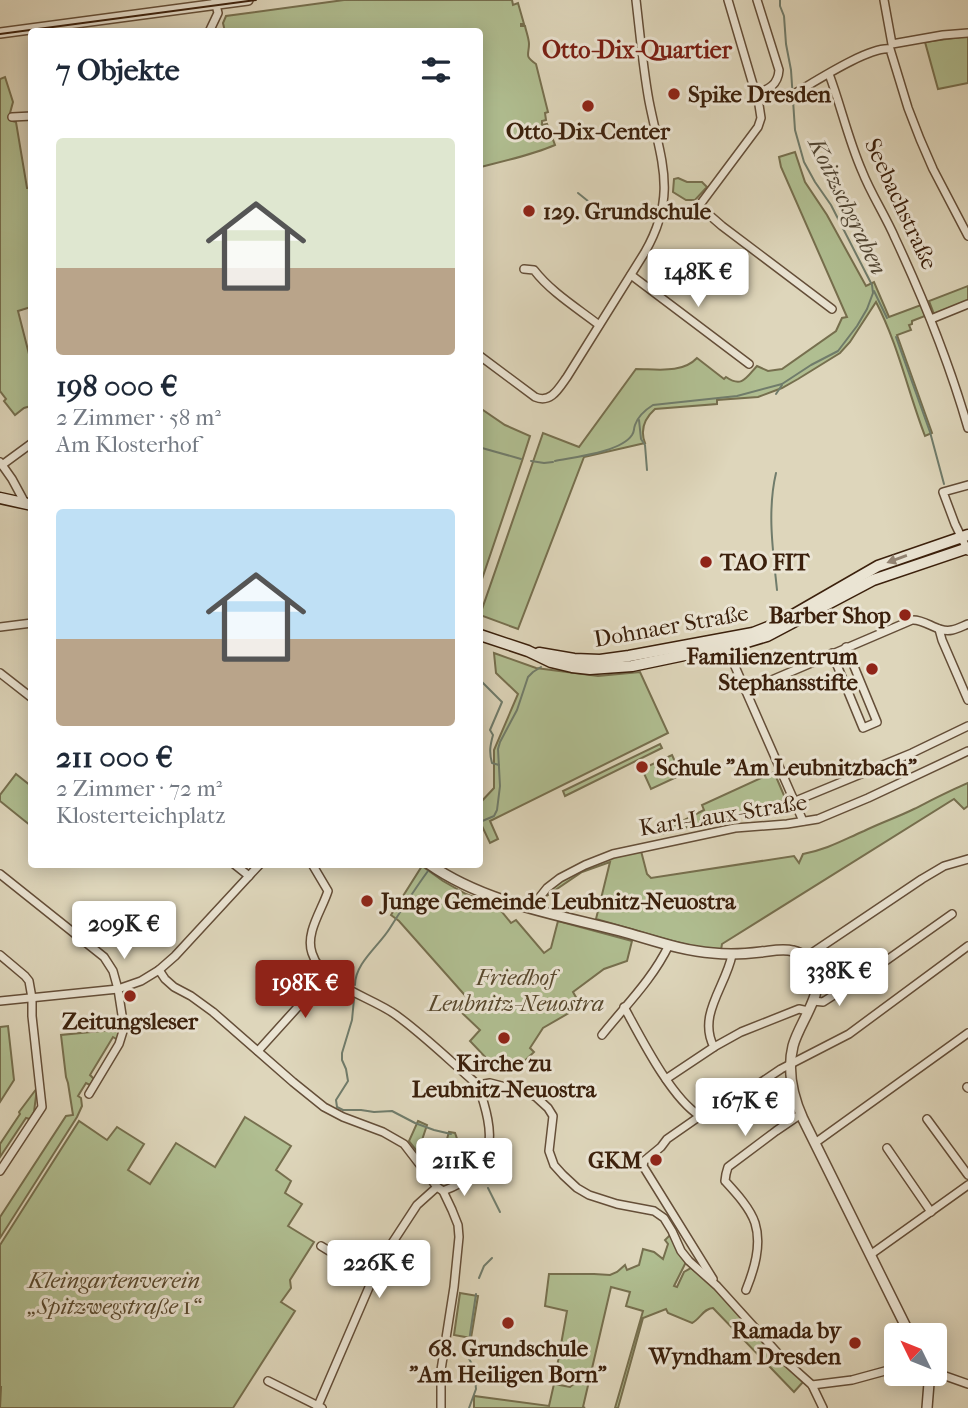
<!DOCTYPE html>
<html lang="de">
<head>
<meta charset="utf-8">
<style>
  body { margin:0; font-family:"IM FELL French Canon",serif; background:#f2f2f3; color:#1f2937; height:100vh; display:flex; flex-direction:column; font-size:26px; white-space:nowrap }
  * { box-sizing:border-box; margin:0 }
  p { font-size:23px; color:#747a83 }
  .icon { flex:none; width:38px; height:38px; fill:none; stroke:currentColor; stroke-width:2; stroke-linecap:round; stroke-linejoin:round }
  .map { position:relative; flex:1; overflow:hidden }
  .details { position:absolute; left:28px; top:28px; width:455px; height:840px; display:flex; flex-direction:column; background:#fff; border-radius:7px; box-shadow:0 4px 18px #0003 }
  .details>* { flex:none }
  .needle { width:46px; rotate:313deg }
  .fabs { position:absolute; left:884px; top:1323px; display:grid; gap:14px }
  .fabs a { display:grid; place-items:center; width:63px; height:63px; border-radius:7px; background:#fff; box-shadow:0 4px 18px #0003; font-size:35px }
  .price { position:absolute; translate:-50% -60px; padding:0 16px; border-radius:7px; background:#fff; color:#222; font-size:23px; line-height:46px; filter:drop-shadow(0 2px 4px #0008) }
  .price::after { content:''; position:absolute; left:50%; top:42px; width:21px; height:16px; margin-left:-10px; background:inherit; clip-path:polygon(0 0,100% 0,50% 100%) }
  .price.current { background:#8f2418; color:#fff }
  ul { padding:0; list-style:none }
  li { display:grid; align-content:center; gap:14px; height:371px; padding:0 28px }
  li span { display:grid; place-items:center; height:217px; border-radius:7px; color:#555 }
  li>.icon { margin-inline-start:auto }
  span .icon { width:126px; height:126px; fill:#fffc; stroke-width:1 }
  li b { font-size:30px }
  h2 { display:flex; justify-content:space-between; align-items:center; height:84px; padding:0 28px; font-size:30px }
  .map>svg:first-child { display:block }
</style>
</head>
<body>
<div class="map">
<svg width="968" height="1408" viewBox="0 0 968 1408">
  <rect width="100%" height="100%" fill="#ded6bb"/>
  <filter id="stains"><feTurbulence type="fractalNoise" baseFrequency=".00286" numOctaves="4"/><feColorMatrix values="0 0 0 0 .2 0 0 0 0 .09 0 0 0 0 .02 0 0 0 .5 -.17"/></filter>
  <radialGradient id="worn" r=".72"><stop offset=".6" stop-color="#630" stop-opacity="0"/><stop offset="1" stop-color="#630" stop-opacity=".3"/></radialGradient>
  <g fill="#b0be91" stroke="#766f4e" stroke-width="2">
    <path d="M 344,0 L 512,0 L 513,5 L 518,3 L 524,24 L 521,24 L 521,26 L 525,26 C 526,31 529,39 529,44 C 529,55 524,56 536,64 L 548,112 L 545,113 L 546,120 L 542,121 L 542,125 L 547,124 L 555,145 C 532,155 505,161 480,167 L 480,32 L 225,32 L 223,23 L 226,16 Z"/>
    <path d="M 968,36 L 968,83 L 938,89 L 925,42 Z"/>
    <path d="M 5,77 L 13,102 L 10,113 L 12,121 L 16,122 L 27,188 L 32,188 L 31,307 L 18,311 L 31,362 L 31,406 L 24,408 L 15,415 L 4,401 L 6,399 L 0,391 L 0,79 Z"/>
    <path d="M 795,152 L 805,182 L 827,215 L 866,286 L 874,282 L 889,317 L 921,305 L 925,316 L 912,321 L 912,324 L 909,325 L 911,330 L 897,335 L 932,433 L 925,436 C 908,392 898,344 876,302 L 850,342 L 840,353 L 798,379 L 782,388 L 758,397 L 717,400 L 717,404 L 655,409 C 645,418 640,430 645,443 L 584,457 L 518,629 L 480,615 L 543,433 L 579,447 L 636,369 C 656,369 682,374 697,358 L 724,379 L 726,377 C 742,388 746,378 757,366 L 768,371 L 782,369 L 836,331 L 842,318 L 847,317 L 781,167 L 779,157 Z"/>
    <path d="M 678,178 L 687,182 L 702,182 L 707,187 L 695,200 L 686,200 L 673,192 L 674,179 Z"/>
    <path d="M 968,286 L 968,301 L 934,314 L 929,301 Z"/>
    <path d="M 480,408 L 505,425 L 530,436 L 522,461 L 480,585 Z"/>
    <path d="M 494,653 L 536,668 L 598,676 L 640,672 L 668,733 L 490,821 L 498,839 L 490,843 L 482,826 L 480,827 L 480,803 L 494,788 L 494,750 L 518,694 L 496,673 Z"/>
    <path d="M 660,744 L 662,748 L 565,796 L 563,791 Z"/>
    <path d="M 672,755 L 681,775 L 651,789 L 642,769 Z"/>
    <path d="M 774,772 L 786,800 L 662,834 L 661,832 L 704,810 L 702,805 Z"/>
    <path d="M 16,774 L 31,786 L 31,826 L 0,801 L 0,795 Z"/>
    <path d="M 968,783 L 968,806 L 964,809 L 954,799 L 722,944 L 721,950 L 698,948 L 596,919 L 610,862 L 582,872 L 548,895 L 547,888 L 585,865 L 640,847 L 647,874 L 651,878 L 794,856 L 799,863 L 803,854 C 828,849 841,841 864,831 C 880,823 898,817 914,809 C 932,800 949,791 968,783 Z"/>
    <path d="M 422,866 L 443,881 L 466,894 L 498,907 L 511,923 L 516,920 L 544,953 L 551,948 L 558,921 L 632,941 L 627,961 L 604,969 L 573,992 L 581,1006 L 543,1028 L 530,1048 L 534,1052 L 513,1072 L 488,1060 L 470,1041 L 480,1030 L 460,1011 L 470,1001 L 399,921 L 391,915 Z"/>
    <path d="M 8,1026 L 14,1080 L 0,1102 L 0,1027 Z"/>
    <path d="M 121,1029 L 118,1040 L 113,1037 L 90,1075 L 94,1079 L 90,1085 L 86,1083 L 78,1096 L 81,1098 L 82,1106 L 77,1117 L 0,1238 L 0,1217 L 66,1116 L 73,1115 L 68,1083 L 66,1077 L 61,1035 Z"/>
    <path d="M 37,1088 L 34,1112 L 30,1119 L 26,1118 L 0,1157 L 0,1144 L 20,1114 L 19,1112 Z"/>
    <path d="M 245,1117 L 291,1146 L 276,1170 L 291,1181 L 285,1193 L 302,1204 L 288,1226 L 314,1242 L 290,1280 L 291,1288 L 281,1302 L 295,1311 L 233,1408 L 0,1408 L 1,1387 L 0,1387 L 0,1245 L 79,1121 L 107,1140 L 117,1127 L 144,1144 L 128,1170 L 150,1184 L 176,1143 L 215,1167 Z"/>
    <path d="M 418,1121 L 427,1125 L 421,1143 L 430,1155 L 445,1146 L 449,1132 L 455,1133 L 462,1153 L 474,1162 C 466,1172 450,1181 438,1178 L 409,1141 Z"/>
    <path d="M 670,1235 L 686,1262 L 674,1286 L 677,1287 L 684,1272 L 691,1268 L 712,1285 L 750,1328 L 803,1382 L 794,1392 L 713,1308 C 704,1308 700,1319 692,1323 L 668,1313 L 666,1309 L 643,1318 L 618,1408 L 615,1408 L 643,1311 L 626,1306 L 630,1292 L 611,1287 L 583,1407 L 585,1408 L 474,1408 L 474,1396 L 549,1406 L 554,1384 L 570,1387 L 575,1383 L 555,1378 L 567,1311 L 545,1306 L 549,1274 L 594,1274 L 610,1275 L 617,1272 L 625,1265 L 627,1270 L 639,1265 L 643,1249 L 654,1252 L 663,1259 L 668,1244 L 665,1240 Z"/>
    <path d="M 460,1293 L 478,1296 L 471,1338 L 454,1335 Z"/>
  </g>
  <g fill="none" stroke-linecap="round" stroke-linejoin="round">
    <g stroke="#707c6b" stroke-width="2">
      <path d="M 578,193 L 609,218"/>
      <path d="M 874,291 L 887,318"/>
      <path d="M 896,337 L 930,432 L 944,484"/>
      <path d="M 776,394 L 782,385"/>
      <path d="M 639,420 L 641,439 L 645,445 L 647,470"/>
      <path d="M 482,448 L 521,459"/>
      <path d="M 531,461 L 544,463 L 553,462"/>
      <path d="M 555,461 C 574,457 621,452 632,435 C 635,430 633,431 635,425 C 638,416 645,410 653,405 L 737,396 L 782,384 L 811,365 L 838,351 L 857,326 L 867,309 L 873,293 L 872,285 L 831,205 L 815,182 L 804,162 L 795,130 L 791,70 L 786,44 L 784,16 L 780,6 L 780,0"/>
      <path d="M 776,473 C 767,511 773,551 777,590"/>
      <path d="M 480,680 L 502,702 L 490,730 L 493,735 C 490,746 489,752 492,763 L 499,765"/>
      <path d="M 480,822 L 494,816 L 497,810 L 500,786 L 498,749 L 500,742 L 517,710 L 528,677 L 533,672 L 541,667"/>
      <path d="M 355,985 C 355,963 379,946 390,928 C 402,909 414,890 428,871"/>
      <path d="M 354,999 L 352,1020 L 342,1053 L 342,1060 L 346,1069 L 348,1081 L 336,1100 L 337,1107 L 343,1110 L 361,1110 L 374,1112 L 392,1111 L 415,1123 L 434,1130 L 451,1134"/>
      <path d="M 488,1188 L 500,1212"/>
      <path d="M 479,1278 L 484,1266 L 492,1258"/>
      <path d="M 469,1408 L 476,1389 L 474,1368 L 467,1355 L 476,1294"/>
    </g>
    <defs>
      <g id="minor">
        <path d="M 884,0 L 892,44 L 943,35 L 968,33"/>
        <path d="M 209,32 L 218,13 L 215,1"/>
        <path d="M 829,74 C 841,106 848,139 862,171 C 871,194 885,215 895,238 C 924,300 949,362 968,428"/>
        <path d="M 797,92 C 816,81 870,46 890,49 L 908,108 L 920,139 L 933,169 L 968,236"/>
        <path d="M 756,94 C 769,89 778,85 779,70 L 757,0"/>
        <path d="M 12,117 L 32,116"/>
        <path d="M 699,206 L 722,226 L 832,309"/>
        <path d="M 662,214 L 688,211 L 699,206 L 758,127 L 761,118 L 759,105 L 728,0"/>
        <path d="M 524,269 L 534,270 C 551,292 577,308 599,325"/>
        <path d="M 631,275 L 749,364"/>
        <path d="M 931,319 L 968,304"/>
        <path d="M 480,356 L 535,397 C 551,404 559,388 567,377 L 645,252 C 678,194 661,162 649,101 C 643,68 640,34 636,0"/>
        <path d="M 0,462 L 12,479 L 25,503"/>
        <path d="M 2,465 L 32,443"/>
        <path d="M 968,485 L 943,492 L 955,524 L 968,551"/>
        <path d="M 0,627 L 32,623"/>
        <path d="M 939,629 L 942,640 L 968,700"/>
        <path d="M 726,646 L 803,821"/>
        <path d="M 832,653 L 863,728 L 877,722 L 846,647"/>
        <path d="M 0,673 L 32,698"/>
        <path d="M 746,691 L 912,620 C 926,619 937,633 952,630 C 957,629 963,626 968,624"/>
        <path d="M 793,802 L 912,753 L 968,726"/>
        <path d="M 234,864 L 249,876"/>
        <path d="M 312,864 L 328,891 C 322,910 305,933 312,953 C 322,986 370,996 396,1015 C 425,1036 451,1062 478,1085 L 490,1083 L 525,1092 L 536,1097 L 548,1108 L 553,1116 L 549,1151 L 554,1165 L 563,1175 L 577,1188 L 589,1195 L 617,1204 L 654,1211 L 664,1218 L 672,1231 L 681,1251 L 689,1261 L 717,1286 L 783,1359 L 812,1385 L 823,1408"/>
        <path d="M 0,874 L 104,957 L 113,971 L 118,989 L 124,1028 L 119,1044 L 89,1094"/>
        <path d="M 531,908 L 547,888 L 560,878 L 585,865 L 613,854 L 735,828 L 787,824 L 818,819 L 868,798 L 968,751"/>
        <path d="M 0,955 L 25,976 L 29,981 L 32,998 L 32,1016 L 42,1107 L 0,1171"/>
        <path d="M 806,957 L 922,879 L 944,866 L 968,859"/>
        <path d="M 159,970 L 165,979 L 174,987 L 191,996 L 213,1012 L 293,1082 L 324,1107 L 343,1117 L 383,1132 L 404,1144 L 437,1187 L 443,1191 L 452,1210 L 458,1225 L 459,1237 L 454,1287 L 441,1370 L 441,1408"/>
        <path d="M 0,1001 L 118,989 L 141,981 L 159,970 L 175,956 L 260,864"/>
        <path d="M 813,1001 L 823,1002 L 870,972 L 952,914"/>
        <path d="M 624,1007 C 641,1038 671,1098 700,1116"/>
        <path d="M 602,1035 C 626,1005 652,980 669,945"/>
        <path d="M 714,1047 C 697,1015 726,986 732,955"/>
        <path d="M 258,1051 L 305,999 L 319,967"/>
        <path d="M 666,1079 L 714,1047 L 741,1032 L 799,1009 L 808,1011"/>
        <path d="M 967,1087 L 968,1088"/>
        <path d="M 927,1119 L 968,1175"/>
        <path d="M 815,1143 L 968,1033"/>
        <path d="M 887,1148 L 931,1212"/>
        <path d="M 443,1191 C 500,1170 495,1134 478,1085"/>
        <path d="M 321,1246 L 373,1278"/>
        <path d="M 870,1255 L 968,1185"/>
        <path d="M 713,1279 L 643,1166 L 644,1161 L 661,1147 L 667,1139 L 700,1116 L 733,1101 L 781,1069 L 849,1034 L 968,946"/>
        <path d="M 746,1290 C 754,1270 762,1245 755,1223 C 750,1208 736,1193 725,1181 L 726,1174 L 728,1167 L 776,1131 L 801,1114"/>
        <path d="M 934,1372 L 968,1384"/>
        <path d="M 268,1381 L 322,1408"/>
        <path d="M 812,1385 L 852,1380 L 896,1368"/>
        <path d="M 317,1408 L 373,1278 L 385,1254 L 417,1205 L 437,1187"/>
      </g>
      <g id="tertiary">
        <path d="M 0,33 L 248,0"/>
        <path d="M 429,864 C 485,903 555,914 620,931 C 650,939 681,951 713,953 C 729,955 745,954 761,952 C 771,951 783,948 793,951 C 803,953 812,962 816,971 C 824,994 799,1023 793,1046 C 787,1070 793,1097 803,1119 L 910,1335"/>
        <path d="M 927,1408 L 929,1383 L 928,1374"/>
      </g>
      <g id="secondary">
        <path d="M 0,498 L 32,505"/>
        <path d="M 480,635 L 528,651 L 551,662 L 572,667 L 590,669 L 632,666 L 747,642 L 767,636 L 873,580 L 968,548"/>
        <path d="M 539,653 L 574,659 L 600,660 L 629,656 L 753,633 L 776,624 L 793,615 L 878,566 L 968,535"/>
      </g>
    </defs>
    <use href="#minor" stroke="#644e38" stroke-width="10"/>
    <use href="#tertiary" stroke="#644e38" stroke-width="12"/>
    <use href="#secondary" stroke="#3b200c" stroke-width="13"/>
    <use href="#minor" stroke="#eae4d3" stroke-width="7"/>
    <use href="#tertiary" stroke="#eae4d3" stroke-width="9"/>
    <use href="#secondary" stroke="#eae4d3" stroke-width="10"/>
    <path stroke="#3b200c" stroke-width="2" d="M 0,34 L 256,0"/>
  </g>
  <defs><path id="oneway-solid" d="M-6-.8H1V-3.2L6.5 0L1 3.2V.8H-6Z" transform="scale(1.75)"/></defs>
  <use fill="#928270" href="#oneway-solid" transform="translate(897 559) rotate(160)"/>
  <g fill="#8f2418" stroke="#eae4d3" stroke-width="2.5">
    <circle cx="674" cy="94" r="7"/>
    <circle cx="588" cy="106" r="7"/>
    <circle cx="529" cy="211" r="7"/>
    <circle cx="706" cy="562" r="7"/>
    <circle cx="905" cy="615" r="7"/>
    <circle cx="872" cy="669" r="7"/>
    <circle cx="642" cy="767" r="7"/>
    <circle cx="367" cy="901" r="7"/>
    <circle cx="130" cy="996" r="7"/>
    <circle cx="504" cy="1038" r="7"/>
    <circle cx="656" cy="1160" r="7"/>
    <circle cx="508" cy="1323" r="7"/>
    <circle cx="855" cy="1343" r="7"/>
  </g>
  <g text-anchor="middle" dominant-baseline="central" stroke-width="6" stroke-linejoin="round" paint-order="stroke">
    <g font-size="23" font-weight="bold" fill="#3b200c" stroke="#eae4d3" text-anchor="start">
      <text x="688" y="94">Spike Dresden</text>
      <text x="588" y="131" text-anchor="middle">Otto-Dix-Center</text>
      <text x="543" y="211">129. Grundschule</text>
      <text x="720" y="562">TAO FIT</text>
      <text x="891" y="615" text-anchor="end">Barber Shop</text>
      <text x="858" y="656" text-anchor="end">Familienzentrum<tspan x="858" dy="26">Stephansstifte</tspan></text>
      <text x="656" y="767">Schule "Am Leubnitzbach"</text>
      <text x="381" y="901">Junge Gemeinde Leubnitz-Neuostra</text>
      <text x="130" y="1021" text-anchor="middle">Zeitungsleser</text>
      <text x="504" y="1063" text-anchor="middle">Kirche zu<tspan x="504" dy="26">Leubnitz-Neuostra</tspan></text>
      <text x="642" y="1160" text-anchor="end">GKM</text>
      <text x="841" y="1330" text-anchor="end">Ramada by<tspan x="841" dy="26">Wyndham Dresden</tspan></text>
      <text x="508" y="1348" text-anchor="middle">68. Grundschule<tspan x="508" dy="26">"Am Heiligen Born"</tspan></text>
    </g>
    <g font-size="23" fill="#3b200c" stroke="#eae4d3">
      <text transform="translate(901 204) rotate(65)">Seebachstraße</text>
      <text transform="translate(671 626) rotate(-10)">Dohnaer Straße</text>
      <text transform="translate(723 815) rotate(-9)">Karl-Laux-Straße</text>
    </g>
    <g font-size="23" font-style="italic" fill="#58482d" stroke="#eae4d3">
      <text x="516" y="977">Friedhof<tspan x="516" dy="26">Leubnitz-Neuostra</tspan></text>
      <text x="114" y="1280">Kleingartenverein<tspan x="114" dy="26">„Spitzwegstraße 1“</tspan></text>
    </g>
    <g font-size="24" font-weight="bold" fill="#7a1f14" stroke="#eae4d3">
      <text x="637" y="50">Otto-Dix-Quartier</text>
    </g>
    <g font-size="24" font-style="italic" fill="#514634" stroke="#eae4d3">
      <text transform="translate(848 206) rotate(64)">Koitzschgraben</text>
    </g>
  </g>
  <rect width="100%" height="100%" filter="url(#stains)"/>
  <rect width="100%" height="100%" fill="url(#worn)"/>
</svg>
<div class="fabs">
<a><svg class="needle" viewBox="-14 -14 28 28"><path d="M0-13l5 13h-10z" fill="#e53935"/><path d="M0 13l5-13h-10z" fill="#747a83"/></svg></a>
</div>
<b class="price" style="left:698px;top:309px">148K €</b>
<b class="price" style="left:124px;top:961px">209K €</b>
<b class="price" style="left:839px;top:1008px">338K €</b>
<b class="price current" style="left:305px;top:1020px">198K €</b>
<b class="price" style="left:745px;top:1138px">167K €</b>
<b class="price" style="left:464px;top:1198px">211K €</b>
<b class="price" style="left:379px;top:1300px">226K €</b>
<section class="details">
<h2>7 Objekte<svg class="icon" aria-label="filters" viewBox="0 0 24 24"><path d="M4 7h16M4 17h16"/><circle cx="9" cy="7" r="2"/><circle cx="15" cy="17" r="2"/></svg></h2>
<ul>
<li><span style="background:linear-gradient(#dfe7d0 60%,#b9a48a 0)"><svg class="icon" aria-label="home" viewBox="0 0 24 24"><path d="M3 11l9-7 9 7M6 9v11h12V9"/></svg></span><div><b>198 000 €</b><p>2 Zimmer · 58 m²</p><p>Am Klosterhof</p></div></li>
<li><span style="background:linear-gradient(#bfe0f5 60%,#b9a48a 0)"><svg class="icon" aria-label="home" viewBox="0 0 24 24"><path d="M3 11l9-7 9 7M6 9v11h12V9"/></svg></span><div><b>211 000 €</b><p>2 Zimmer · 72 m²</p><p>Klosterteichplatz</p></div></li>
</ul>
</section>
</div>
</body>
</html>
